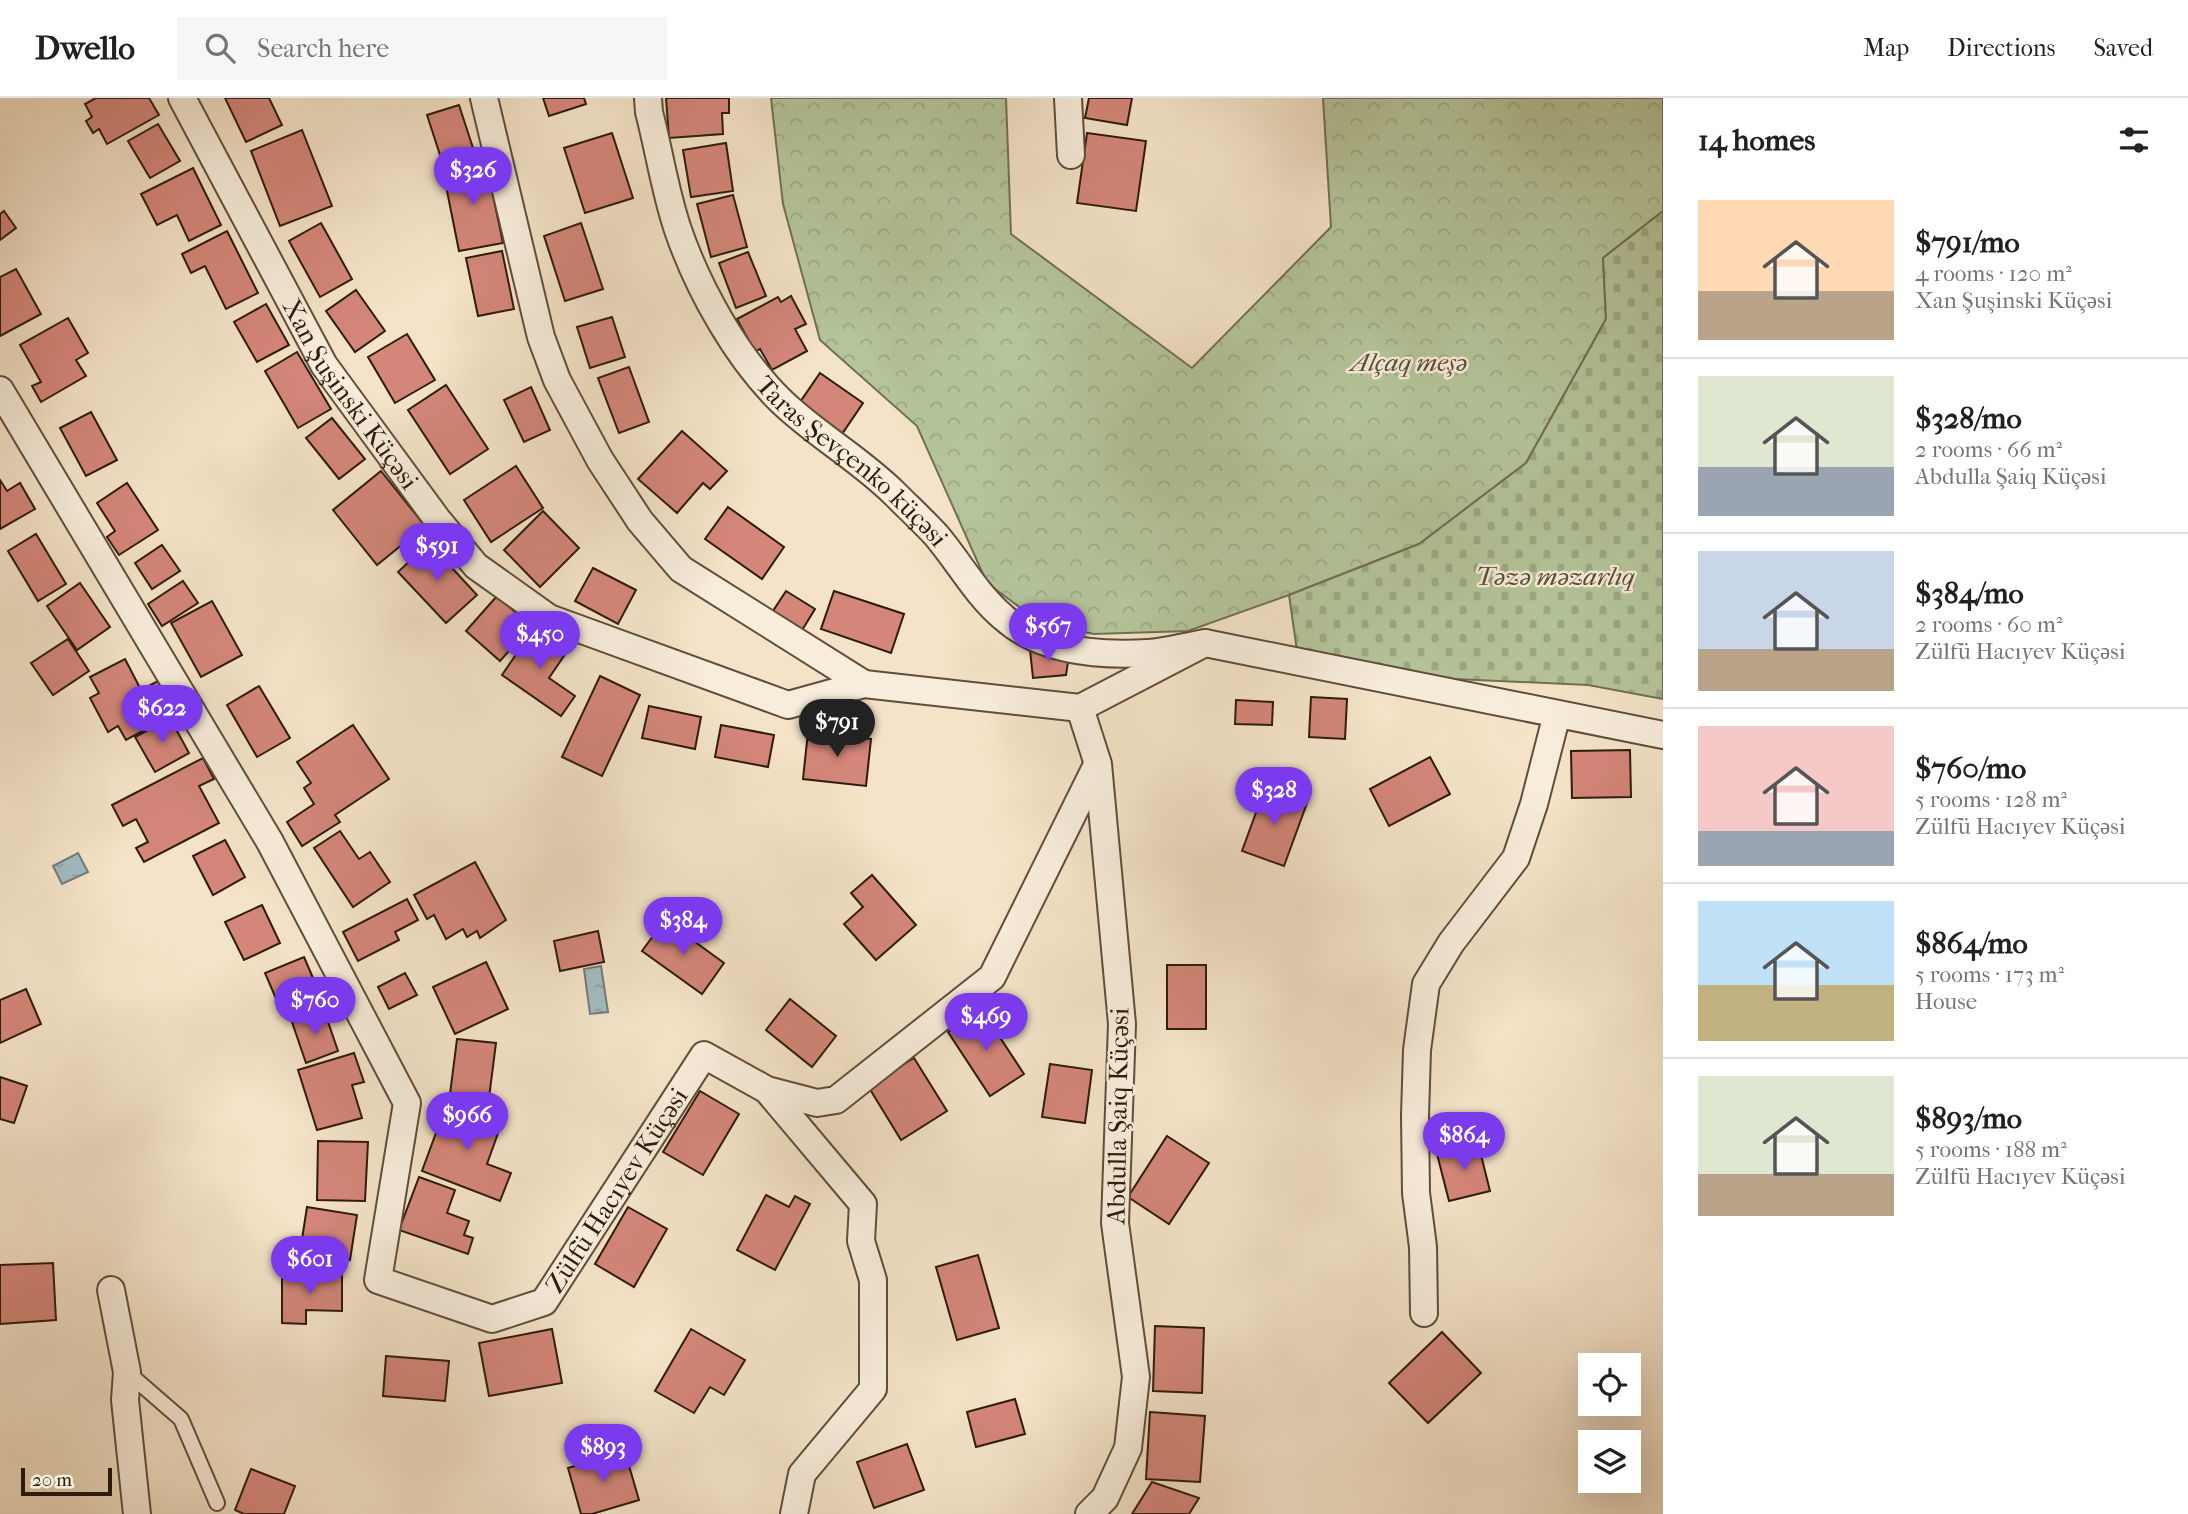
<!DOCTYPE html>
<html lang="en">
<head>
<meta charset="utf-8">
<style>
  body { margin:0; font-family:"IM FELL French Canon",serif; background:#f6f6f6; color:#202124; height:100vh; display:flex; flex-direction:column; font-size:26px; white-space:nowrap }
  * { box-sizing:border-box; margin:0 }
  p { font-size:23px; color:#757577 }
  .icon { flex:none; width:38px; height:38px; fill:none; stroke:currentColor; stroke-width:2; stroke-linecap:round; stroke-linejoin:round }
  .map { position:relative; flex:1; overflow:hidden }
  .side { display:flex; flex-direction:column; background:#fff; width:525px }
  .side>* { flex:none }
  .fabs { position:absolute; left:1578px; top:1255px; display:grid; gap:14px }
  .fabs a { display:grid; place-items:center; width:63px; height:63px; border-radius:0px; background:#fff; box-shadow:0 7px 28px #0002; font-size:35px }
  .scale { position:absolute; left:21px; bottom:18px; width:91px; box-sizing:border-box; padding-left:7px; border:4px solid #2d1c0c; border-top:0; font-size:19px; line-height:24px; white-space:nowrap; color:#2d1c0c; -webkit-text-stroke:5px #f8eddb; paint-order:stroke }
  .price { position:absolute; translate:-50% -60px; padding:0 16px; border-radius:24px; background:#7c3aed; color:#fff; font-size:23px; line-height:46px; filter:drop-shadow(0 2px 4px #0008) }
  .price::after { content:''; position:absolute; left:50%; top:42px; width:21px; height:16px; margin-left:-10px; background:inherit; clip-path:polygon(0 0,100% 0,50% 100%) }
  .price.selected { background:#222; color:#fff }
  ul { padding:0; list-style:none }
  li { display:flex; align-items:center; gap:21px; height:175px; padding:0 35px }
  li+li { border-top:2px solid #e0e0e0 }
  li span { display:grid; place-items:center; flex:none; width:196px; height:140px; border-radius:0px; color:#555 }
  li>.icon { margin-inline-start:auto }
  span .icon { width:84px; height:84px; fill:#fffc; stroke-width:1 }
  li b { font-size:30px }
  h2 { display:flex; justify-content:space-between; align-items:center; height:84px; padding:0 35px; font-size:30px }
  header { display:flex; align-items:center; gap:42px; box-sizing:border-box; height:98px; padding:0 35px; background:#fff; border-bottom:2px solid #e0e0e0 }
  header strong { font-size:33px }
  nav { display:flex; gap:38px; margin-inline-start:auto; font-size:24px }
  .search { width:490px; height:63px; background:#f6f6f6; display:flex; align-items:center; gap:18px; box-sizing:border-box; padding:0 24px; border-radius:0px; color:#757577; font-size:26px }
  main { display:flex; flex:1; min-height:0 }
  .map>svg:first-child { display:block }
</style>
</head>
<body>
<header>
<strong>Dwello</strong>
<div class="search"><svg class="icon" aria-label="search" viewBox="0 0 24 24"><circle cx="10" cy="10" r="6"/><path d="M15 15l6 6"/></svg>Search here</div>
<nav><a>Map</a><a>Directions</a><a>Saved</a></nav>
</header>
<main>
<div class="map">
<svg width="1663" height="1416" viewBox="0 0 1663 1416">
  <defs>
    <pattern id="forest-crowns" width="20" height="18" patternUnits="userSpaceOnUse" patternTransform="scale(1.75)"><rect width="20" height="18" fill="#b5c59b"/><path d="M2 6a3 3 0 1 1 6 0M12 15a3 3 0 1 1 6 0" fill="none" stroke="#9ca984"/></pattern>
    <pattern id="cemetery-stones" width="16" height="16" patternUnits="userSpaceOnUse" patternTransform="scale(1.75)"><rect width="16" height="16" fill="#b5c59b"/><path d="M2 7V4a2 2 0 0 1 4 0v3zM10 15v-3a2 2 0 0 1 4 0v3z" fill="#9ca984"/></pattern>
    <pattern id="water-ripples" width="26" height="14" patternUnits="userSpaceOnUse" patternTransform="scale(1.75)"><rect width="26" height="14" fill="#a2bbc1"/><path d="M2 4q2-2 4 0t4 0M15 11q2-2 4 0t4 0" fill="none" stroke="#8ca0a5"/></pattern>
  </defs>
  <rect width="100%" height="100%" fill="#f4e3c8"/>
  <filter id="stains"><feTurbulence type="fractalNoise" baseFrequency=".00286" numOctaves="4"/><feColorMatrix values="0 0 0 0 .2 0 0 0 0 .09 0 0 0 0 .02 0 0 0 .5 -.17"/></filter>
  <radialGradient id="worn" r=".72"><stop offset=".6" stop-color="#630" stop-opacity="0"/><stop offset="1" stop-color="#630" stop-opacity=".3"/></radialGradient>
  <path fill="url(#forest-crowns)" stroke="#717054" stroke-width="2" d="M 771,0 L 1006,0 L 1011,136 L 1192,270 L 1331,129 L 1323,0 L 1663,0 L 1663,113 L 1603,160 L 1606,221 L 1526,365 L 1419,446 L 1289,497 L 1188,533 L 1094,536 L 1041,525 L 987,485 L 917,328 L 820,242 L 783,106 Z"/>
  <path fill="url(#cemetery-stones)" stroke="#717054" stroke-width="2" d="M 1663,113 L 1663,601 L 1588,587 L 1300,574 L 1289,497 L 1419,446 L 1526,365 L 1606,221 L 1603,160 Z"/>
  <g fill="url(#water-ripples)" stroke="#737b79" stroke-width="2">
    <path d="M 78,755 L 88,774 L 62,786 L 53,768 Z"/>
    <path d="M 601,868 L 608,914 L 590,916 L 584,871 Z"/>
  </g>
  <g fill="#d4867a" stroke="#2d1c0c" stroke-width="2">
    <path d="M 96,0 L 149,0 L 159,17 L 107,46 L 99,31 L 93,35 L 86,23 L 92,19 L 85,6 Z"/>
    <path d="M 225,0 L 269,0 L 282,27 L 246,44 Z"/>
    <path d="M 543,0 L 584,0 L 586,6 L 549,18 Z"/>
    <path d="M 666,0 L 729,0 L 729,15 L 722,15 L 723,36 L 669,40 Z"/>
    <path d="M 1089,0 L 1132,0 L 1127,27 L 1085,20 Z"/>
    <path d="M 459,7 L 473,50 L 441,60 L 427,17 Z"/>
    <path d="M 158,26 L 180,63 L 150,80 L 128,43 Z"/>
    <path d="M 302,32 L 332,108 L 280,128 L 251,53 Z"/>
    <path d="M 612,35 L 633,100 L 585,115 L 564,50 Z"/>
    <path d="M 1087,35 L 1146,43 L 1136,113 L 1077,105 Z"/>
    <path d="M 726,45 L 733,93 L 691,99 L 683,52 Z"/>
    <path d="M 486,64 L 503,145 L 459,153 L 443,73 Z"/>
    <path d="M 193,70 L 221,127 L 189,143 L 177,117 L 157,127 L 141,96 Z"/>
    <path d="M 733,97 L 747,149 L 711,159 L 697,106 Z"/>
    <path d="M 4,113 L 16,130 L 0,142 L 0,116 Z"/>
    <path d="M 321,125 L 352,181 L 320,199 L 289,143 Z"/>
    <path d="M 581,125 L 603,191 L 565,203 L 544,138 Z"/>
    <path d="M 227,133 L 258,195 L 226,211 L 205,168 L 191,175 L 182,156 Z"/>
    <path d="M 502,153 L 514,211 L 478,218 L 466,160 Z"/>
    <path d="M 748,154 L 766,198 L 736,210 L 719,165 Z"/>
    <path d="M 16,171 L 41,216 L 0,238 L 0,179 Z"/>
    <path d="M 356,192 L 385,233 L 355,254 L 326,213 Z"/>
    <path d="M 791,198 L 806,226 L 795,231 L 807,253 L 772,272 L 760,251 L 755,254 L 737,221 L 778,199 L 781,204 Z"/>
    <path d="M 266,206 L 289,247 L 257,264 L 234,224 Z"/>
    <path d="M 612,219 L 625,259 L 590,270 L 577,229 Z"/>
    <path d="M 68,220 L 88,255 L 76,262 L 86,278 L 41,304 L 32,288 L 41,284 L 20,247 Z"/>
    <path d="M 407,236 L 435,282 L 395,305 L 368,259 Z"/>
    <path d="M 297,254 L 331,311 L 298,330 L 265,273 Z"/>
    <path d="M 629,269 L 649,324 L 619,335 L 598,280 Z"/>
    <path d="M 820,275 L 863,305 L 842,336 L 798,307 Z"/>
    <path d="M 446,287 L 488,351 L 450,376 L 408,312 Z"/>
    <path d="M 531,289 L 550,332 L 524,344 L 504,302 Z"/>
    <path d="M 91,314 L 117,362 L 86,378 L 60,330 Z"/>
    <path d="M 332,320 L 365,361 L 339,381 L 306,340 Z"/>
    <path d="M 682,333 L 727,373 L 710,391 L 703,385 L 677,415 L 638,381 Z"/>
    <path d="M 516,368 L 543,410 L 491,444 L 464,402 Z"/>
    <path d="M 381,373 L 425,428 L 377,467 L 333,412 Z"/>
    <path d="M 0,382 L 7,393 L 20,385 L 35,411 L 0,431 Z"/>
    <path d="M 127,385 L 158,432 L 119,457 L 107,439 L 115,433 L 97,405 Z"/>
    <path d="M 728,409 L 784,449 L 762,481 L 705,441 Z"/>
    <path d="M 543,413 L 579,450 L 540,489 L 504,452 Z"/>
    <path d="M 36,436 L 66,486 L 38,503 L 8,453 Z"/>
    <path d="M 429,445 L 477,497 L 446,525 L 398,474 Z"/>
    <path d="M 162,447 L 180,473 L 152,491 L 135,465 Z"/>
    <path d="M 593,470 L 636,492 L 618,526 L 575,503 Z"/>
    <path d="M 183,483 L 198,505 L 162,528 L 148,506 Z"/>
    <path d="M 80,485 L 110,529 L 77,552 L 47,508 Z"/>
    <path d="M 786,493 L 815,511 L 801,534 L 771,516 Z"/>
    <path d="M 834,493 L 904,516 L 891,555 L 821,531 Z"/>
    <path d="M 497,498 L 531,528 L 500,563 L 466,533 Z"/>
    <path d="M 212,503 L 242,557 L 201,579 L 171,525 Z"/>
    <path d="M 535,529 L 568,552 L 549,580 L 575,598 L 561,618 L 502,577 Z"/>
    <path d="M 68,541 L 89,573 L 53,597 L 31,565 Z"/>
    <path d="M 1061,551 L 1068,564 L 1066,577 L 1033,580 L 1030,552 Z"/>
    <path d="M 125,561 L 141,592 L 158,583 L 176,615 L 126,642 L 118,628 L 108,634 L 90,600 L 99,595 L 90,579 Z"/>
    <path d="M 600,578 L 640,597 L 602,678 L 562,659 Z"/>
    <path d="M 259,588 L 290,640 L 257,659 L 227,607 Z"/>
    <path d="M 1311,599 L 1347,601 L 1345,641 L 1309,639 Z"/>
    <path d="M 1236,602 L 1273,604 L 1272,627 L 1235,626 Z"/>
    <path d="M 649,608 L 701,619 L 695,651 L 642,640 Z"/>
    <path d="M 170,620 L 189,655 L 155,674 L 135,639 Z"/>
    <path d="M 353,627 L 389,681 L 335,717 L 340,724 L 302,748 L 287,724 L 314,706 L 304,690 L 311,685 L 297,664 Z"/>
    <path d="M 721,627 L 774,637 L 768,669 L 715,659 Z"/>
    <path d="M 808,634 L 871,641 L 866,688 L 803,681 Z"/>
    <path d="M 1630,652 L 1631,699 L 1572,700 L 1571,653 Z"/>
    <path d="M 1430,659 L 1450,696 L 1389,728 L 1370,691 Z"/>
    <path d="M 203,660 L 214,681 L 199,688 L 219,725 L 144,764 L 136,750 L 148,744 L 136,721 L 123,728 L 112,707 Z"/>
    <path d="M 1265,690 L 1307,705 L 1284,768 L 1242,753 Z"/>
    <path d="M 340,733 L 359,761 L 370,754 L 390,784 L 353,809 L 314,750 Z"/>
    <path d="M 225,742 L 245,779 L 213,797 L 193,758 Z"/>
    <path d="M 475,764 L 506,822 L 480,840 L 477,833 L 467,839 L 463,831 L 446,841 L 434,817 L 427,821 L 414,797 Z"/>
    <path d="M 872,777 L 916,827 L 876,862 L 844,826 L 863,809 L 851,795 Z"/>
    <path d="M 407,801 L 418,822 L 395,834 L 399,842 L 358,863 L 343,834 Z"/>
    <path d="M 262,807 L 280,845 L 244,862 L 225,824 Z"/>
    <path d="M 665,822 L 724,865 L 702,896 L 642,853 Z"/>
    <path d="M 598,833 L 604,864 L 560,873 L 554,843 Z"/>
    <path d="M 304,859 L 319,894 L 280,910 L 265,875 Z"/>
    <path d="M 486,864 L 508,911 L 455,936 L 433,889 Z"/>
    <rect x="1167" y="867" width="39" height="64"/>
    <path d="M 405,875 L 417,897 L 389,911 L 378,889 Z"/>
    <path d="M 26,891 L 41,926 L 0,945 L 0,902 Z"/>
    <path d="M 790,901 L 836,938 L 812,969 L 766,932 Z"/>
    <path d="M 324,912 L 338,953 L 306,965 L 292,924 Z"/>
    <path d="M 982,912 L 1024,976 L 990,998 L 948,934 Z"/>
    <path d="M 457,941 L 496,945 L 489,1000 L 450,996 Z"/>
    <path d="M 354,955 L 364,984 L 352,987 L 362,1020 L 317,1032 L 298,972 Z"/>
    <path d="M 914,960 L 947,1013 L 901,1042 L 868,988 Z"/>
    <path d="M 1050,966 L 1092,972 L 1085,1025 L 1042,1019 Z"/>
    <path d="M 0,979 L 27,988 L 14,1025 L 0,1021 Z"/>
    <path d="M 700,993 L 739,1016 L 703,1077 L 663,1054 Z"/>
    <path d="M 447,1005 L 502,1024 L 487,1066 L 511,1075 L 500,1103 L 422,1073 Z"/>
    <path d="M 1167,1038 L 1209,1065 L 1169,1126 L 1128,1099 Z"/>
    <path d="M 318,1043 L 368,1044 L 365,1103 L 317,1102 Z"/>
    <path d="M 1478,1045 L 1490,1093 L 1449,1103 L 1437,1056 Z"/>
    <path d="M 419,1079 L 455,1092 L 447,1115 L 469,1123 L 464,1137 L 473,1140 L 468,1156 L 399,1132 Z"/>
    <path d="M 766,1097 L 789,1109 L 795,1098 L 810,1106 L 775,1172 L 737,1152 Z"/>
    <path d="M 307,1109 L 357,1117 L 350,1162 L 300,1154 Z"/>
    <path d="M 628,1109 L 667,1131 L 634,1189 L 595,1166 Z"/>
    <path d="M 978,1157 L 999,1230 L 957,1242 L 936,1169 Z"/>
    <path d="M 53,1165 L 56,1222 L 0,1226 L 0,1167 Z"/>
    <path d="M 282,1176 L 342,1177 L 342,1213 L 306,1212 L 306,1226 L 282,1225 Z"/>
    <path d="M 1155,1228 L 1204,1230 L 1202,1295 L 1153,1293 Z"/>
    <path d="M 552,1231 L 562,1285 L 489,1298 L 479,1245 Z"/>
    <path d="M 691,1231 L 745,1262 L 724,1297 L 710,1289 L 694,1315 L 655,1293 Z"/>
    <path d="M 1442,1234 L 1481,1275 L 1428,1325 L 1389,1285 Z"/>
    <path d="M 386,1258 L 449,1263 L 445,1303 L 383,1298 Z"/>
    <path d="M 1015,1301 L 1025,1336 L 976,1349 L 967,1314 Z"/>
    <path d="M 1150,1314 L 1205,1318 L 1200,1384 L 1146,1381 Z"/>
    <path d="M 907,1346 L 924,1392 L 874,1410 L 857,1364 Z"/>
    <path d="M 625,1354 L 639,1402 L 592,1416 L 581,1416 L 568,1370 Z"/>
    <path d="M 251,1371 L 295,1388 L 284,1416 L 244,1416 L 235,1412 Z"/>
    <path d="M 1152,1384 L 1199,1400 L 1189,1416 L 1132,1416 Z"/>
  </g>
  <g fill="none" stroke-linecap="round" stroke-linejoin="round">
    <defs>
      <path id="service" d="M 127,1274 L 181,1321 L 217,1405"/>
      <g id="minor">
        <path id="s1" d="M 182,0 L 324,267 L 437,421 L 476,468 L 549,520 L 788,607 L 864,586 L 1080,610 L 1205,545"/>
        <path d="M 484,0 L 541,239 L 557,282 L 600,362 L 640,423 L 681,471 L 864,586"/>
        <path id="s2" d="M 648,0 L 649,14 C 659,52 665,94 678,132 C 698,190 736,259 781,303 C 816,337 860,361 895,396 C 909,410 923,423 936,437 C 959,464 976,496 1003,519 C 1040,553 1099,558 1148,555 C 1167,554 1186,548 1205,545 L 1663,637"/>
        <path d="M 1068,0 L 1071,57"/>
        <path id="s3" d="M 0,292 L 270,744 L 407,1005 L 378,1182 L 492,1221 L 544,1204 L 704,957 L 767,992 L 863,1106 L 861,1143 L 873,1182 L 873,1291 L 802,1376 L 794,1416"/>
        <path d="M 1080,610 L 1098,666 L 1122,926 L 1115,1125 L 1136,1279 L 1128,1350 L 1105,1400 L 1089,1416"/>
        <path d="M 767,992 L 817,1005 L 836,1002 L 992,879 L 1097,667"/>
        <path d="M 111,1192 L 127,1274 L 125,1302 L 137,1416"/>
        <path d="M 1424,1215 L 1423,1149 L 1416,1095 L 1415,1018 L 1417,952 L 1426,886 L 1451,845 L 1516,760 L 1534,706 L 1557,616"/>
      </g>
    </defs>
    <use href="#service" stroke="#5f4e3b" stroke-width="18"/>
    <use href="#minor" stroke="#5f4e3b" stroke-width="30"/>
    <use href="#service" stroke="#f8eddb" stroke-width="14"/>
    <use href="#minor" stroke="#f8eddb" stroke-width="26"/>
  </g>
  <g text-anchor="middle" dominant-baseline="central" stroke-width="5" stroke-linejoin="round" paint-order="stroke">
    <g font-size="26" font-style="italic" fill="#564f37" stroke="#f8eddb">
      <text x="1409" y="264">Alçaq meşə</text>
      <text x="1555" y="478">Təzə məzarlıq</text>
    </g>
    <g font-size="26" fill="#2d1c0c" stroke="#f8eddb">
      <text stroke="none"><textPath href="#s1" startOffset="341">Xan Şuşinski Küçəsi</textPath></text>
      <text stroke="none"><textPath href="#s2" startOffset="430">Taras Şevçenko küçəsi</textPath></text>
      <text transform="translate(1118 1018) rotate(-89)">Abdulla Şaiq Küçəsi</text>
      <text stroke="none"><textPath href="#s3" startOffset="1309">Zülfü Hacıyev Küçəsi</textPath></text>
    </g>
  </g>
  <rect width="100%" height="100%" filter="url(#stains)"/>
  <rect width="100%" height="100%" fill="url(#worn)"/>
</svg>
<div class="fabs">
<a><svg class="icon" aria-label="locate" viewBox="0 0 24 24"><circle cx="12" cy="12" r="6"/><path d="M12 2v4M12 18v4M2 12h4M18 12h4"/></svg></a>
<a><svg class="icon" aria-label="layers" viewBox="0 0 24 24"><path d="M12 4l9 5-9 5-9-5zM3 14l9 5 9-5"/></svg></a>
</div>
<div class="scale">20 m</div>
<b class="price" style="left:473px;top:109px">$326</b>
<b class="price" style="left:437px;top:485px">$591</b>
<b class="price" style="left:1048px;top:565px">$567</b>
<b class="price" style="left:540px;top:573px">$450</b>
<b class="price" style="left:162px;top:647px">$622</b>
<b class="price selected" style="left:837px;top:661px">$791</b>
<b class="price" style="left:1274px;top:729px">$328</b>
<b class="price" style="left:683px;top:859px">$384</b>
<b class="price" style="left:315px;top:939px">$760</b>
<b class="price" style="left:986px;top:955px">$469</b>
<b class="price" style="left:467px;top:1054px">$966</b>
<b class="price" style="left:1464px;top:1074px">$864</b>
<b class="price" style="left:310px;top:1198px">$601</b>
<b class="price" style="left:603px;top:1386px">$893</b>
</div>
<section class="side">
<h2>14 homes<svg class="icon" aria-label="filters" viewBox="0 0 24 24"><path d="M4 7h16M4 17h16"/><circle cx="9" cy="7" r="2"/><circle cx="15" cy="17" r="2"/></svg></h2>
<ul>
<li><span style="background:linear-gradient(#ffd9b3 65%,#b9a48a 0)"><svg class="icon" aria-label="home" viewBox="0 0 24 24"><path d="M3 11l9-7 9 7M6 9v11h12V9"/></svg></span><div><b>$791/mo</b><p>4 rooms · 120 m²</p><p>Xan Şuşinski Küçəsi</p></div></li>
<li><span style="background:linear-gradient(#dfe7d0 65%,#9aa5b1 0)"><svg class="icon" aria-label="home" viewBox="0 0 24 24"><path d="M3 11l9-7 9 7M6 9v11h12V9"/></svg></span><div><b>$328/mo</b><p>2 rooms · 66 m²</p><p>Abdulla Şaiq Küçəsi</p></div></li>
<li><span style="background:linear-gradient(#c9d6e8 70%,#b9a48a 0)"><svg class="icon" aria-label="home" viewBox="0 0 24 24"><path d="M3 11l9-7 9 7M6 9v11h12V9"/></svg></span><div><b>$384/mo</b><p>2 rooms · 60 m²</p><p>Zülfü Hacıyev Küçəsi</p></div></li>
<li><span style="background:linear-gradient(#f6c9c9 75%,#9aa5b1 0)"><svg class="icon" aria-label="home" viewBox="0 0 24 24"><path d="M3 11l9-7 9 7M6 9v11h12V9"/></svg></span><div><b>$760/mo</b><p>5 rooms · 128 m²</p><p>Zülfü Hacıyev Küçəsi</p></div></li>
<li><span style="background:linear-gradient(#bfe0f5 60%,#c2b280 0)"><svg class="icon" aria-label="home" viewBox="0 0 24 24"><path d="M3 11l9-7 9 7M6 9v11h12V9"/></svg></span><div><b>$864/mo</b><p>5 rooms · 173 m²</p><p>House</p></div></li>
<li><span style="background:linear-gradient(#dfe7d0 70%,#b9a48a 0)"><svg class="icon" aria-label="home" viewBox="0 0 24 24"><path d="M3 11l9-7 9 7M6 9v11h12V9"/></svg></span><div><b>$893/mo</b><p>5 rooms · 188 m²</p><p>Zülfü Hacıyev Küçəsi</p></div></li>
</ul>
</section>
</main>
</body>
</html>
